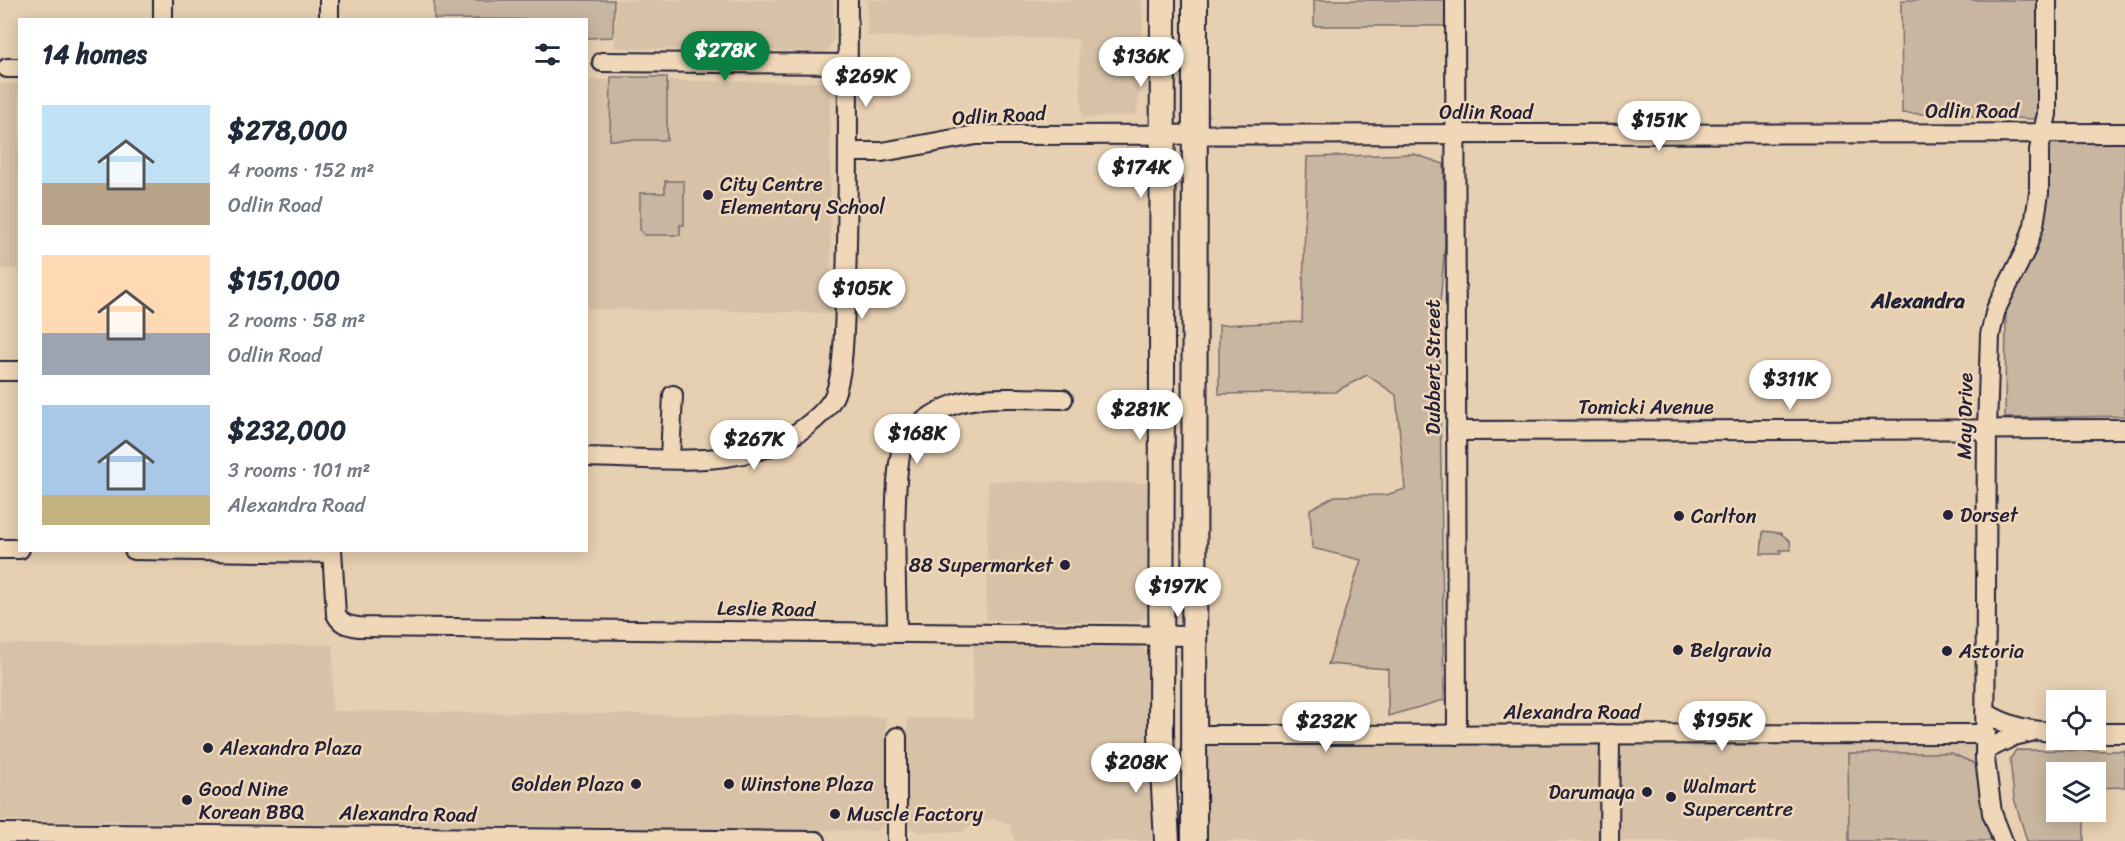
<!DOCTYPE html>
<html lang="en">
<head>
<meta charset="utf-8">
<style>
  body { margin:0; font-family:Sriracha,sans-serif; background:#f6f6f7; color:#1f2937; height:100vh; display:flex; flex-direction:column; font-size:22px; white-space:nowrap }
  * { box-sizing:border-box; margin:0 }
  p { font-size:20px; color:#747a83 }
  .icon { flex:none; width:33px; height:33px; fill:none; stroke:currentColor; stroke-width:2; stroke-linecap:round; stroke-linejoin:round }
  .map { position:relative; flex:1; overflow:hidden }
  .sheet { position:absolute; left:18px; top:18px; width:570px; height:534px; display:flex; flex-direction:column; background:#fff; border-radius:0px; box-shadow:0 3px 15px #0003 }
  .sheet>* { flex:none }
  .tools { position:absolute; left:2046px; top:690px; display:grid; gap:12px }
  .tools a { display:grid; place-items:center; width:60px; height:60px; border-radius:0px; background:#fff; box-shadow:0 3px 15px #0003; font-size:30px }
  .price { position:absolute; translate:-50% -51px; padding:0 14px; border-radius:21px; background:#fff; color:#222; font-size:20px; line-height:39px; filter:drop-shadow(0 2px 3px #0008) }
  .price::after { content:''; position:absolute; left:50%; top:36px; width:18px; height:14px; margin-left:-9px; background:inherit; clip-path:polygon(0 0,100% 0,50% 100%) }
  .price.on { background:#0b8043; color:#fff }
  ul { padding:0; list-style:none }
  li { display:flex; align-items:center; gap:18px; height:150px; padding:0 24px }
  li span { display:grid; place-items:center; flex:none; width:168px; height:120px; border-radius:0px; color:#555 }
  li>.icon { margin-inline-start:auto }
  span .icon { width:72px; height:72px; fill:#fffc; stroke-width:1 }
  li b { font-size:26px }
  h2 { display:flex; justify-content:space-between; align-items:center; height:72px; padding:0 24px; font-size:26px }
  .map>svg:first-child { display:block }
</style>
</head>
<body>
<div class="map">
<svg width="2125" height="841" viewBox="0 0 2125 841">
  <rect width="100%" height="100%" fill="#e7d0b2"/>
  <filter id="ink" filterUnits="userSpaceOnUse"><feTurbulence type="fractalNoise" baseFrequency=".0167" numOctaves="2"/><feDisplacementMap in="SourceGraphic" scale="12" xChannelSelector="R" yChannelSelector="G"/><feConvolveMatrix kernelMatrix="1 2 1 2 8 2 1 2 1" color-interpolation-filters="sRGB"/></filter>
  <g filter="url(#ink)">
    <g fill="#d7c2a8">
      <path d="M 616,0 L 834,0 L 834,37 L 829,50 L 819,54 L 807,51 L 615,48 Z"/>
      <path d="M 867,0 L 1142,0 L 1143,39 L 1137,115 L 1082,118 L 1078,39 L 867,36 Z"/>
      <path d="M 587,80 L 830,82 L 831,313 L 587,309 Z"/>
      <rect x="0" y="84" width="19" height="185"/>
      <path d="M 988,481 L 1151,483 L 1148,614 L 1142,620 L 1134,622 L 986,620 Z"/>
      <path d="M 973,643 L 1134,645 L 1145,650 L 1150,659 L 1151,841 L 1015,841 L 1010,825 L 994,818 L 981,821 L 962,832 L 919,832 L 910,827 L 907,820 L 907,718 L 973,718 Z"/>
      <path d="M 0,644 L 333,645 L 332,711 L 886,717 L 886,821 L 883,827 L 876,831 L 0,820 Z"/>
      <path d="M 1217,742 L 1994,744 L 1995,841 L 1199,841 L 1204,753 Z"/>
    </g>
    <g fill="#c9b6a0" stroke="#766c6e" stroke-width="1.5">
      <path d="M 434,0 L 614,0 L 613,37 L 587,38 L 586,20 L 434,19 Z"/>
      <path d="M 1314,0 L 1448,0 L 1449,26 L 1314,26 Z"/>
      <path d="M 1901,0 L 2040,0 L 2039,107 L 2035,119 L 1902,113 Z"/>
      <path d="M 611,77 L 667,77 L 667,140 L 610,140 Z"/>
      <path d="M 2125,138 L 2125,416 L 2005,418 L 2006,311 L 2042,231 L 2042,139 Z"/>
      <path d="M 1414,154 L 1444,164 L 1445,243 L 1439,317 L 1444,700 L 1388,716 L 1388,669 L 1328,664 L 1361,560 L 1312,548 L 1310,509 L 1335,496 L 1386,495 L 1405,489 L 1396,395 L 1367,375 L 1335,392 L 1219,394 L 1219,325 L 1302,322 L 1307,157 Z"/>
      <path d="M 665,181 L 684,181 L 684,225 L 680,225 L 680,235 L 644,235 L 640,230 L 640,193 L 665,193 Z"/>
      <path d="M 1763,531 L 1780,533 L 1790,541 L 1791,550 L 1780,550 L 1781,554 L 1761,554 Z"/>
      <path d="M 2016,750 L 2125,751 L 2125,787 L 2096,788 L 2096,772 L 2056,772 L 2056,812 L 2084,812 L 2084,841 L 2027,841 L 2014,798 L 2010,759 Z"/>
      <path d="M 1848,753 L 1951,753 L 1978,765 L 1990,828 L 1990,841 L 1849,841 Z"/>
    </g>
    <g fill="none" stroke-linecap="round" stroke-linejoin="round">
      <defs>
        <g id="minor">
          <path d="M 163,0 L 163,20"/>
          <path d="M 329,0 L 329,20"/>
          <path d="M 1455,0 L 1457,735"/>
          <path d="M 602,62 L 847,64"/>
          <path d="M 7,68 L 20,68"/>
          <path d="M 848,152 L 882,152 L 976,135 L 2125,133"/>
          <path d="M 0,371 L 20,371"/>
          <path d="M 1456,431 L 2125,429"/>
          <path d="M 586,457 C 651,458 735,470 792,436 C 806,428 824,413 832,400 C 844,380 844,328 845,305 C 850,203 847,102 848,0"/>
          <path d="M 670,458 L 673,395"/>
          <path d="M 0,549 L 20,549"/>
          <path d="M 134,550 L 332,553"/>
          <path d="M 332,550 L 336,614 C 341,624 347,625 358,627 L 1194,636"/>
          <path d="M 897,633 C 897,596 890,466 905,441 C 915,425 936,411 953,405 C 978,394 1034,399 1063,399"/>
          <path d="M 1986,713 C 2009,727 2030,731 2056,732"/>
          <path d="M 2096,733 L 2125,733"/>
          <path d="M 1194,735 L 1986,734"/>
          <path d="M 897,737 L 897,841"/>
          <path d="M 1986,750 L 2014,736 L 2031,732"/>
          <path d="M 0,833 L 816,841"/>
          <path d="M 1609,841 L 1610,734"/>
          <path d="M 2003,841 L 1992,813 L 1985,759 L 1987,429 L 1990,335 L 1996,309 L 2026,249 L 2034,225 L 2039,193 L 2039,150 L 2047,114 L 2047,0"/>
        </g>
        <g id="major">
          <path d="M 1163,0 L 1161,735 L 1167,841"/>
          <path d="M 1194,841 L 1195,0"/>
        </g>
      </defs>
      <use href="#minor" stroke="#22223b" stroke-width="22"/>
      <use href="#major" stroke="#22223b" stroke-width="28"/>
      <use href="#minor" stroke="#efd7b7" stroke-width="18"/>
      <use href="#major" stroke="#efd7b7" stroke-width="24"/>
    </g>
  </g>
  <g fill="#22223b" stroke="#efd7b7" stroke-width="2">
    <circle cx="708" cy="195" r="6"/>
    <circle cx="1948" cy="515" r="6"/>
    <circle cx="1679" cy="516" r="6"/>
    <circle cx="1065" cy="565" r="6"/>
    <circle cx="1678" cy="650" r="6"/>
    <circle cx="1947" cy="651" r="6"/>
    <circle cx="208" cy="748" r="6"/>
    <circle cx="636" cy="784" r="6"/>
    <circle cx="729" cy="784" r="6"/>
    <circle cx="1647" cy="792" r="6"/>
    <circle cx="1671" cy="797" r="6"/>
    <circle cx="187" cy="800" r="6"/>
    <circle cx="835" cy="814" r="6"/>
  </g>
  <g text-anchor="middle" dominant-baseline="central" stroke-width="5" stroke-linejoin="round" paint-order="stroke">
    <g font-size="20" fill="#22223b" stroke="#efd7b7">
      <text x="1972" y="111">Odlin Road</text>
      <text x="1486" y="112">Odlin Road</text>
      <text transform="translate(999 116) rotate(-3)">Odlin Road</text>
      <text transform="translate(1433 367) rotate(-90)">Dubbert Street</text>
      <text x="1646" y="407">Tomicki Avenue</text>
      <text transform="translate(1965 416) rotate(-89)">May Drive</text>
      <text transform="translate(766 609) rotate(1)">Leslie Road</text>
      <text x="1572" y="712">Alexandra Road</text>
      <text transform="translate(408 814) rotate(1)">Alexandra Road</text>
    </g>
    <g font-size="20" fill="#22223b" stroke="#efd7b7" text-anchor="start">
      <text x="720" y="184">City Centre<tspan x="720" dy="23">Elementary School</tspan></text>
      <text x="1960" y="515">Dorset</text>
      <text x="1691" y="516">Carlton</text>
      <text x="1053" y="565" text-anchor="end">88 Supermarket</text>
      <text x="1690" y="650">Belgravia</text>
      <text x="1959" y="651">Astoria</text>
      <text x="220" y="748">Alexandra Plaza</text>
      <text x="624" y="784" text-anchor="end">Golden Plaza</text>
      <text x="741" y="784">Winstone Plaza</text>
      <text x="1683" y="786">Walmart<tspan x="1683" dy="23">Supercentre</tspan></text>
      <text x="199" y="789">Good Nine<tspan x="199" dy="23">Korean BBQ</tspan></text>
      <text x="1635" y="792" text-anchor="end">Darumaya</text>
      <text x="847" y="814">Muscle Factory</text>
    </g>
    <g font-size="21" font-weight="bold" fill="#22223b" stroke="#efd7b7">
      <text x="1918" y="301">Alexandra</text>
    </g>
  </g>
</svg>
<div class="tools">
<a><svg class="icon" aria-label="locate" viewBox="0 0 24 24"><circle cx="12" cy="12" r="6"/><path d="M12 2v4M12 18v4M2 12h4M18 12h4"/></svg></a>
<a><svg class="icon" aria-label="layers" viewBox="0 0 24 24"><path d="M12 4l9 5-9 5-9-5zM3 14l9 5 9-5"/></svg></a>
</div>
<b class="price on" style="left:725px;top:82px">$278K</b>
<b class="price" style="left:1141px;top:88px">$136K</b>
<b class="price" style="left:866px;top:108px">$269K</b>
<b class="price" style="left:1659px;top:152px">$151K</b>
<b class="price" style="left:1141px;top:199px">$174K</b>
<b class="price" style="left:862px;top:320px">$105K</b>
<b class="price" style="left:1790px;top:411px">$311K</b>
<b class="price" style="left:1140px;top:441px">$281K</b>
<b class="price" style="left:917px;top:465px">$168K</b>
<b class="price" style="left:754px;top:471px">$267K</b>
<b class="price" style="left:1178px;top:618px">$197K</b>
<b class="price" style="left:1722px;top:752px">$195K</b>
<b class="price" style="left:1326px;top:753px">$232K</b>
<b class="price" style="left:1136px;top:794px">$208K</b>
<section class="sheet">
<h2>14 homes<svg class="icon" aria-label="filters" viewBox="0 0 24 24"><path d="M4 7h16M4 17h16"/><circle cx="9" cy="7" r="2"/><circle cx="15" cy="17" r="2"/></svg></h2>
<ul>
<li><span style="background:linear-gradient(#bfe0f5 65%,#b9a48a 0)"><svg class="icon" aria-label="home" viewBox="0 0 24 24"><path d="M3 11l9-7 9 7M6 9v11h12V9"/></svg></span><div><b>$278,000</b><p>4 rooms · 152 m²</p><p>Odlin Road</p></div></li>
<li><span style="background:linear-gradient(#ffd9b3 65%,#9aa5b1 0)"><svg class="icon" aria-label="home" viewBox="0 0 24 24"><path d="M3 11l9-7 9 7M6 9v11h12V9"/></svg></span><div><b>$151,000</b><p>2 rooms · 58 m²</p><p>Odlin Road</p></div></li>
<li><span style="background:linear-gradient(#a9c7e8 75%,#c2b280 0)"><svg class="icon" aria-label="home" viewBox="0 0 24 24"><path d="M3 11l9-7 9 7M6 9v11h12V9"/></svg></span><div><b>$232,000</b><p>3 rooms · 101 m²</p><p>Alexandra Road</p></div></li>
</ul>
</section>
</div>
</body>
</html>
